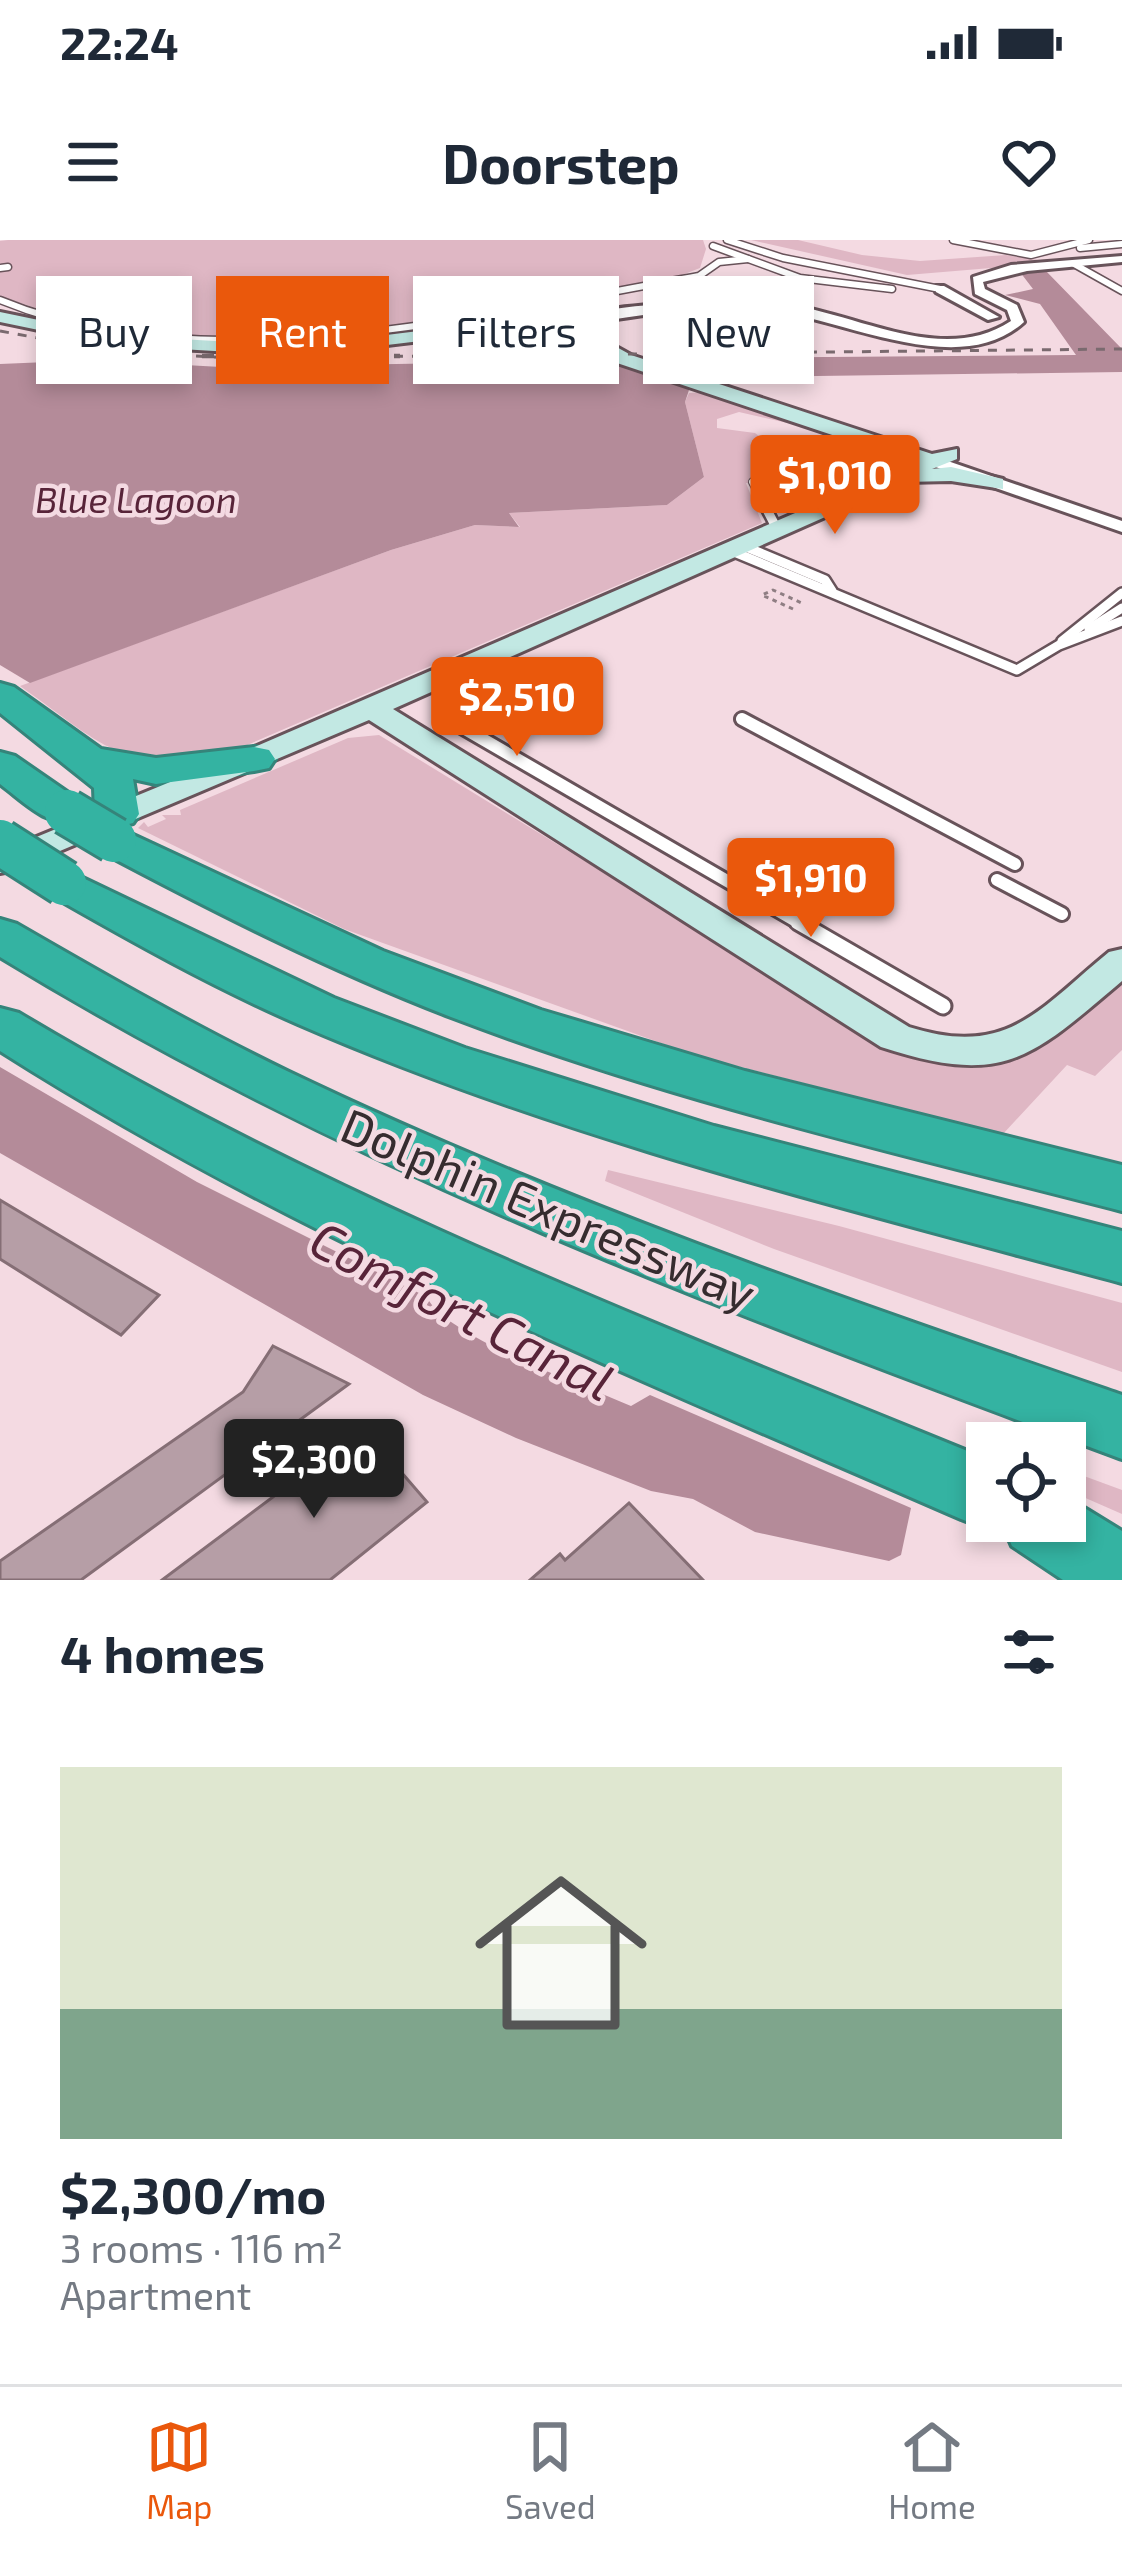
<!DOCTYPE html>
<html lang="en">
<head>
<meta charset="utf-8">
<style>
  body { margin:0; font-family:"Exo 2",sans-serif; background:#f6f6f7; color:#1f2937; height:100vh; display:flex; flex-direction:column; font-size:45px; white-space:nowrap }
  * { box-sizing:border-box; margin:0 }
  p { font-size:39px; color:#747a83 }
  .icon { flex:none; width:66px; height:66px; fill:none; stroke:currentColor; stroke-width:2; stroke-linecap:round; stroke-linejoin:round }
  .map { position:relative; height:1340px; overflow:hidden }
  .panel { display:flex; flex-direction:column; background:#fff; flex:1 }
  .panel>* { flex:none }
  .top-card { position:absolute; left:36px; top:36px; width:1050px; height:108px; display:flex; gap:24px }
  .tools { position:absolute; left:966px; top:1182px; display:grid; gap:24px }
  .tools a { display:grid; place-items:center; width:120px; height:120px; border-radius:0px; background:#fff; box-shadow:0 6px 18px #0003; font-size:60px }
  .price { position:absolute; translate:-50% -102px; padding:0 27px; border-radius:12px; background:#ea580c; color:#fff; font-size:39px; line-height:78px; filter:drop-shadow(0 3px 6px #0008) }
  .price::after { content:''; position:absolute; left:50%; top:72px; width:36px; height:27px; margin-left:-18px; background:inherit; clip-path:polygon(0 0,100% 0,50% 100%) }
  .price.on { background:#222; color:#fff }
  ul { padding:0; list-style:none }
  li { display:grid; align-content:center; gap:24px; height:636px; padding:0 60px }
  li span { display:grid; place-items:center; height:372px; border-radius:0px; color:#555 }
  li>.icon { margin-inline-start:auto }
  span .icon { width:216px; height:216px; fill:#fffc; stroke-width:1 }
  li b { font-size:51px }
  h2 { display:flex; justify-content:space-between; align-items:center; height:144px; padding:0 60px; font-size:51px }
  .tag { padding:0 42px; border-radius:0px; background:#fff; box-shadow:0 6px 18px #0003; font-size:42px; line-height:108px }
  .tag.on { background:#ea580c; color:#fff }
  .status { display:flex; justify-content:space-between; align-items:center; height:84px; padding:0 60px; background:#fff; direction:ltr }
  .status svg { height:33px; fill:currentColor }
  header { display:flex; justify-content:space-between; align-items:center; height:156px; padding:0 60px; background:#fff; font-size:54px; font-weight:700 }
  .menu { display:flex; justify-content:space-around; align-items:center; height:168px; border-top:3px solid #e0e1e3; background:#fff; font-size:33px; color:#747a83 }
  .menu a { display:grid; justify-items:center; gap:6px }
  .menu .on { color:#ea580c }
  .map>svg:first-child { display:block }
</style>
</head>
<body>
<div class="status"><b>22:24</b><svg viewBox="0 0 49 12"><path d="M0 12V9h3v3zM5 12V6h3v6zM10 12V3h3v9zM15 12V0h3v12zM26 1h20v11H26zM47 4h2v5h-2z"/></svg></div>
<header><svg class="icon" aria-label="menu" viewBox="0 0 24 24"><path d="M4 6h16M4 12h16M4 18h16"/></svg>Doorstep<svg class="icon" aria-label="heart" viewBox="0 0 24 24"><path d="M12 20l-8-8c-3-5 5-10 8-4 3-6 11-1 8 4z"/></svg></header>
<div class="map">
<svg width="1122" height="1340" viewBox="0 0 1122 1340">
  <rect width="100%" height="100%" fill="#f4dae2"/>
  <g fill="#dfb7c4">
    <path d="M 8,0 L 703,0 L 706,9 L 700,28 L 674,38 L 523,67 L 477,53 L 490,50 L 466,44 L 460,48 L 511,68 L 388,90 L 309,95 L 306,89 L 329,87 L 324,80 L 336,77 L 278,81 L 300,88 L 302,94 C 217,110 80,86 0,56 L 0,30 L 11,30 L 0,23 L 0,1 Z"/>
    <path d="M 751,0 L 798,0 L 862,15 L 920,21 L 1006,15 L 1038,20 L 1122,17 L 907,35 Z"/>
    <path d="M 707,152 L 823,191 L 739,172 L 717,179 L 717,188 L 755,193 L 775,208 L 767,213 L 780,245 L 746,243 L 762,283 L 238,509 C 121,535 112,511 20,446 L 391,310 L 475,285 L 520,287 L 509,273 L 667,265 L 704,237 L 685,162 L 689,153 Z"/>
    <path d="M 379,495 L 895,811 C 1009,854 1037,809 1122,742 L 1122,810 L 1095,836 L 1067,825 L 1003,894 L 697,816 L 344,689 L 138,588 L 144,582 L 148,587 L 166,579 L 162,575 L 181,575 L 180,570 L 348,498 Z"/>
    <path d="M 608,930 L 839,986 L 1122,1063 L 1122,1132 L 774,1009 L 605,941 Z"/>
    <path d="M 1065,1229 L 1122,1250 L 1122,1274 L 1065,1249 Z"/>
  </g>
  <g fill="#b48b99">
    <path d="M 1045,30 L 1122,109 L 1122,132 L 743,137 L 689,150 L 685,162 L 704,237 L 667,265 L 509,273 L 519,287 L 475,285 L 391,310 L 30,443 L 0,425 L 0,124 L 95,120 L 221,127 L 511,122 L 629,126 L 700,118 L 1076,115 L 1040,64 L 1005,55 L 1033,49 L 1020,32 Z"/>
    <path d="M 0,827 L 197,942 L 427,1057 C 444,1096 588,1147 631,1166 L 650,1155 L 911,1268 L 901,1315 L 889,1321 L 755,1292 L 693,1259 L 651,1251 L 516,1198 L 423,1155 L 0,913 Z"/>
  </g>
  <g fill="#b69ea6" stroke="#856e75" stroke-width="3">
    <path d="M 0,960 L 159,1055 L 121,1095 L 0,1019 Z"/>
    <path d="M 273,1106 L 349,1144 L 81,1340 L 0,1340 L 0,1321 L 243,1152 Z"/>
    <path d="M 364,1189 L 427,1262 L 330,1340 L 162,1340 Z"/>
    <path d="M 629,1263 L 703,1340 L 530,1340 L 560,1314 L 565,1320 Z"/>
  </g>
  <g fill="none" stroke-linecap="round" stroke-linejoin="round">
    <defs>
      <g id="lane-far4">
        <path d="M 727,0 L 783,18 L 940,49"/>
        <path d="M 953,0 L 1031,15 L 1089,0"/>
        <path d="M 713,6 L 800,38 L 892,49"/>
        <path d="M 1080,8 L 1122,4"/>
        <path d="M 1074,24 L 1122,51"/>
        <path d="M 0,28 L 8,27"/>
        <path d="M 457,49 L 518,68"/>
        <path d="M 0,60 C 207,146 486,73 699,36 L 719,22 L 748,19"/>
      </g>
      <g id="lane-far3">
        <path d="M 753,242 L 766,267"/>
        <path d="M 757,250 L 805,248"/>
      </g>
      <g id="lane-far2">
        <path d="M 764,264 L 777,289"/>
        <path d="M 739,304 L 825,340 L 832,351"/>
        <path d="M 727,309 L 1017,430 L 1059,405 L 1122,381"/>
        <path d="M 1089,389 L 1122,368"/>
        <path d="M 1062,401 L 1122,353"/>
      </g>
      <g id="lane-far1">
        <path d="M 742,479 L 1015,624"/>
        <path d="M 460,486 L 803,685"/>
        <path d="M 997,640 L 1062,674"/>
      </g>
      <path id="lane" d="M 798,682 L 943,766"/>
      <g id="street">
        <path d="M 1122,16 L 1122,22 L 1027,31 L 983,42 L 985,49 L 1017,65 L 1024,82 C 955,145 831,70 748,68 C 686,66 625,78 564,87 L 557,83 C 598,62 749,57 796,66 C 865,78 946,124 1011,81 L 1007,70 L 975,54 L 973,37 L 1011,25 Z"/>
        <path d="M 936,46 L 944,46 L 999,77 L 988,80 L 936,52 Z"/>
        <path d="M 927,218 L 939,218 L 1122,281 L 1122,292 L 927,224 Z"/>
      </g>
      <path id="secondary" d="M 0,72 L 111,95 L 249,103 L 362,98 L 557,74 L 631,115 L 932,214 L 957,209 L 957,219 L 932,229 L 951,227 L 1003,239 L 1003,249 L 951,241 L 904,242 L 393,469 L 909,787 C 1008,818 1038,770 1109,712 L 1122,709 L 1122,741 C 1030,819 1004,847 881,807 L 369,480 L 15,630 L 0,633 L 0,612 L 243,512 L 913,222 L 617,123 L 554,85 L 362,108 L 249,113 L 111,105 L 0,82 Z"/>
      <g id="highway">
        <path d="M 0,443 L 14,447 L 101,509 L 156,518 L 254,507 L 269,510 L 275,519 L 269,528 L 254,531 L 156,544 L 133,539 L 139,574 L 133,583 L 117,587 L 101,583 L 95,574 L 94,548 L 0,473 Z"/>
        <path d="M 0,512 L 15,516 L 83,563 L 89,572 L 83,581 C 49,590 26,563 0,544 Z"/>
        <path d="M 114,586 L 383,711 L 541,770 L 745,831 L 1122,925 L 1122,971 C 897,913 668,860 451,777 C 329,730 213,671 98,610 L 91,600 L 98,590 Z"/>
        <path d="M 64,629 L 334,758 L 465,808 L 714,886 L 1122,991 L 1122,1043 C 845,968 562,899 298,784 C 211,746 129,700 47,653 L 41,643 L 47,633 Z"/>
        <path d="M 0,679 L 17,684 C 107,736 196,787 289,832 C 558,961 841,1058 1122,1155 L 1122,1219 C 730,1073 359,936 0,717 Z"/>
        <path d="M 0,768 L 19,773 C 329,959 654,1083 987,1219 L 987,1281 L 1065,1281 L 1065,1256 L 1122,1291 L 1122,1340 L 1063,1340 L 1012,1306 L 1002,1283 L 987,1289 L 961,1279 C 634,1136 302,1003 0,811 Z"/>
      </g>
    </defs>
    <use href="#lane-far4" stroke="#68535a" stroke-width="9"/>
    <use href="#lane-far3" stroke="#68535a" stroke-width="10"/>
    <use href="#lane-far2" stroke="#68535a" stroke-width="14"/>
    <use href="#lane-far1" stroke="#68535a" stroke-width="18"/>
    <use href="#lane" stroke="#68535a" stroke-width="21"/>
    <use href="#street" stroke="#68535a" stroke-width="6"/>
    <use href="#secondary" stroke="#68535a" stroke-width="6"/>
    <use href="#highway" stroke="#35847a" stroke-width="6"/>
    <path stroke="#8f7e83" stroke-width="3" stroke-dasharray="4.5 4.5" stroke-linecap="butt" d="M 793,369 L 762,355 L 773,350 L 804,364"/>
    <use href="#lane-far4" stroke="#fff" stroke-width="6"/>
    <use href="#lane-far3" stroke="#fff" stroke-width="8"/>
    <use href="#lane-far2" stroke="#fff" stroke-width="9"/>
    <use href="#lane-far1" stroke="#fff" stroke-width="12"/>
    <use href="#lane" stroke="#fff" stroke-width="15"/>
    <use href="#street" fill="#fff" fill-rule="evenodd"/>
    <use href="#secondary" fill="#c2e8e3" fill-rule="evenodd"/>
    <use href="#highway" fill="#34b3a2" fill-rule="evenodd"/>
    <path stroke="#7a6a6f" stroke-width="3" stroke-dasharray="9 9" stroke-linecap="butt" d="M 0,91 L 109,111 L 232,118 L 1122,109"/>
    <path stroke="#7a6a6f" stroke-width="4.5" stroke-dasharray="12 12" stroke-linecap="butt" d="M 202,116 L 400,116"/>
    <defs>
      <g id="highway-bridge">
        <path d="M 67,572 L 114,600"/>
        <path d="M 0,602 L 64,643"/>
      </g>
    </defs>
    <use href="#highway-bridge" stroke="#35847a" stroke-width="50" stroke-linecap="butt"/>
    <use href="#highway-bridge" stroke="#34b3a2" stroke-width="44"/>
  </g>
  <g text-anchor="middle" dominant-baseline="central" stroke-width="9" stroke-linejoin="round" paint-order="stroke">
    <g font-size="36" font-style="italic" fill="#582439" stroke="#f4dae2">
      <text x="136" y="258">Blue Lagoon</text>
    </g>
    <g font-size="48" fill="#362c2f" stroke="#f4dae2">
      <text transform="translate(549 968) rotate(23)">Dolphin Expressway</text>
    </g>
    <g font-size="51" font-style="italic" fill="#582439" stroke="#f4dae2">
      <text transform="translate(463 1069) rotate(27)">Comfort Canal</text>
    </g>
  </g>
</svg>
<div class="tools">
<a><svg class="icon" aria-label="locate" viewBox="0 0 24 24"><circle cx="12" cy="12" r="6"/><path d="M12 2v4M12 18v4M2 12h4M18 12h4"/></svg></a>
</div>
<b class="price" style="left:835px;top:297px">$1,010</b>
<b class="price" style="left:517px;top:519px">$2,510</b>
<b class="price" style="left:811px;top:700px">$1,910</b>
<b class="price on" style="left:314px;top:1281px">$2,300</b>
<div class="top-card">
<a class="tag">Buy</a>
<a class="tag on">Rent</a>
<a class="tag">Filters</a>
<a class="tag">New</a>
</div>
</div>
<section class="panel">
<h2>4 homes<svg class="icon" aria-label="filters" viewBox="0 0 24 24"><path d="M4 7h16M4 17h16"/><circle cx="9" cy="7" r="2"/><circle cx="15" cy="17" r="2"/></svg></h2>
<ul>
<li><span style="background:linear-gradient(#dfe7d0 65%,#7fa58c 0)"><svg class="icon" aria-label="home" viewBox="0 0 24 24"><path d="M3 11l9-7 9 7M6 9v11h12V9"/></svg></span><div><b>$2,300/mo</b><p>3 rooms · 116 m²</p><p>Apartment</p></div></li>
</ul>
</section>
<nav class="menu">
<a class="on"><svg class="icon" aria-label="map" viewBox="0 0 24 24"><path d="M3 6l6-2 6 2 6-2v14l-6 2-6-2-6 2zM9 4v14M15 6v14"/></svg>Map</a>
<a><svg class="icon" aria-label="saved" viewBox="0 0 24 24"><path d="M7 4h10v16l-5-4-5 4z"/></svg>Saved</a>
<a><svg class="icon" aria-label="home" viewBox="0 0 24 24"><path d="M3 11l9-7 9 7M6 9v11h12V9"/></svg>Home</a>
</nav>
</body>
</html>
